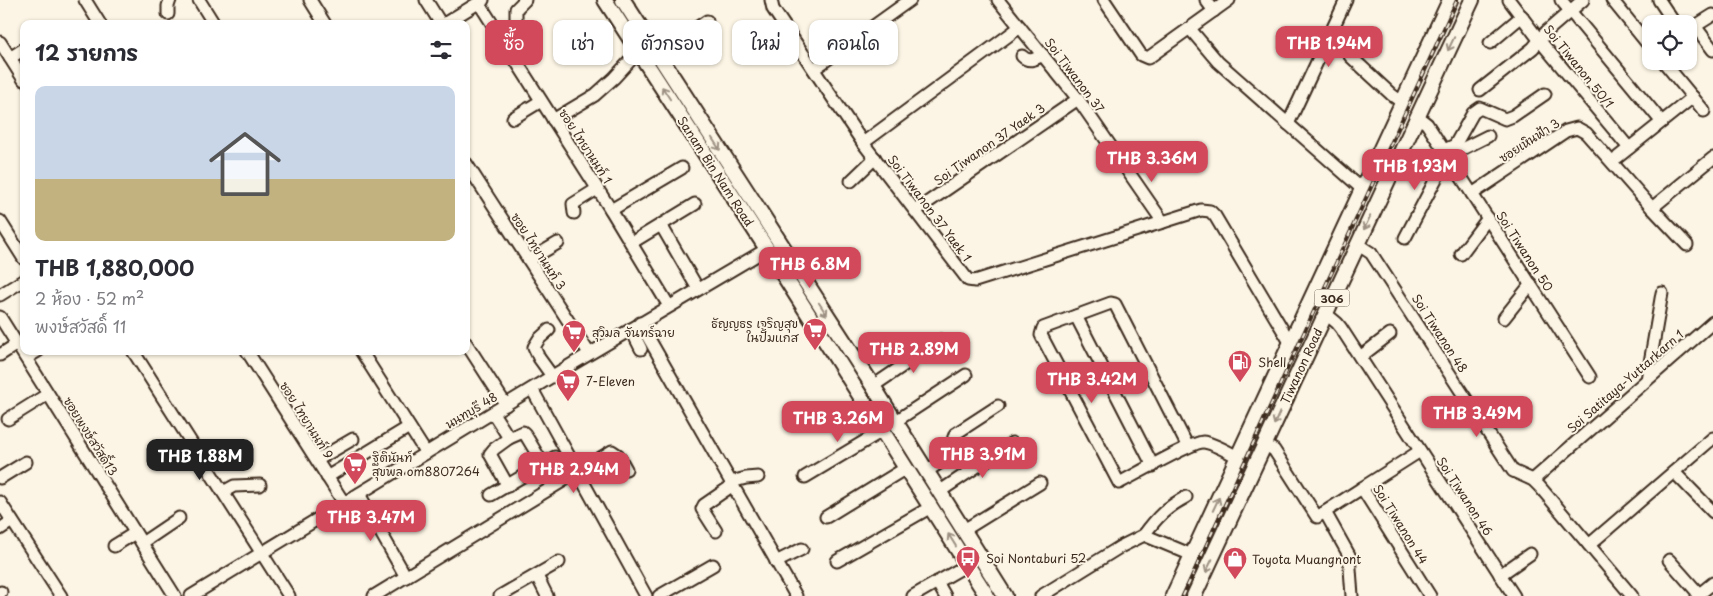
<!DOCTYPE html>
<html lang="th">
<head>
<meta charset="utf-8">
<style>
  body { margin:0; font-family:"Playpen Sans","Playpen Sans Thai",sans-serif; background:#f2f2f3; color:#2b2b33; height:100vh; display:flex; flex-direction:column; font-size:19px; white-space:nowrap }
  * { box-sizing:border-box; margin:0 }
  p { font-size:16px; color:#7c7c81 }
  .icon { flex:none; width:28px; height:28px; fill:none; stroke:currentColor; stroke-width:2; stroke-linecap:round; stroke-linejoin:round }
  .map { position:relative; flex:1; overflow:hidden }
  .sheet { position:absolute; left:20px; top:20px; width:450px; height:335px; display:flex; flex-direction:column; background:#fff; border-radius:10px; box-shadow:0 1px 4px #0004 }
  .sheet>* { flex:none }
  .guide { position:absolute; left:485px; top:20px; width:475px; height:45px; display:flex; gap:10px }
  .controls { position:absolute; left:1642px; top:15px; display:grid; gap:10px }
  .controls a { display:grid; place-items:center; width:55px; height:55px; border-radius:10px; background:#fff; box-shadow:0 1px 4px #0004; font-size:25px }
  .price { position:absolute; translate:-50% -42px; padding:0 11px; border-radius:10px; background:#d1495b; color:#fff; font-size:16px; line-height:32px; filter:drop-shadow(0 1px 2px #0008) }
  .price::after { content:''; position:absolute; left:50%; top:30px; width:15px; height:11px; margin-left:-8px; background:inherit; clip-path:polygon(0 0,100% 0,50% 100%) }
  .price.current { background:#222; color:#fff }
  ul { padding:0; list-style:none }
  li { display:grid; align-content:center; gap:10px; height:265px; padding:0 15px }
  li span { display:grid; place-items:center; height:155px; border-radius:10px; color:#555 }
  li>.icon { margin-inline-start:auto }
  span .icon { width:90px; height:90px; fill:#fffc; stroke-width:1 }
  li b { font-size:21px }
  h2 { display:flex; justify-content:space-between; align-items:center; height:60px; padding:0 15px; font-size:21px }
  .chip { padding:0 18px; border-radius:10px; background:#fff; box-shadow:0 1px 4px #0004; font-size:18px; line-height:45px }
  .chip.current { background:#d1495b; color:#fff }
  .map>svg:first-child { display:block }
</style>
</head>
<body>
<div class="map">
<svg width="1713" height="596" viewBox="0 0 1713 596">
  <rect width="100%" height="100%" fill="#fcf5e5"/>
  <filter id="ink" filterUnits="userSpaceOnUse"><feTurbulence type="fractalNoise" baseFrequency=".02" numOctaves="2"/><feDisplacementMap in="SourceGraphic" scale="10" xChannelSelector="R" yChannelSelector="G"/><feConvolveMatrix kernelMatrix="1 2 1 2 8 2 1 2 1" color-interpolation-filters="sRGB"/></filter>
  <g filter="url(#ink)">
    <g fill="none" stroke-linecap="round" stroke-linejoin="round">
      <defs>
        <g id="minor">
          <path d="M 85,0 L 100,24"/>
          <path d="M 199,0 L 214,24"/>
          <path d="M 310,0 L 325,24"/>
          <path d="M 426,0 L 441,24"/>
          <path d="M 771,0 L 773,9 L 863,143 L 968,280 L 975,281 L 1163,222"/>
          <path d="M 998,0 L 1078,99 L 1163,222 L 1201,210 L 1210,211 L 1215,216 L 1291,344"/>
          <path d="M 1104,0 L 1141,55 L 1148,58 L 1229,0"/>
          <path d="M 1206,0 L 1214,11"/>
          <path d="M 1509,0 L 1540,41 L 1629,148"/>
          <path d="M 1561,0 L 1661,121"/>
          <path d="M 1612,0 L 1651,48"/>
          <path d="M 1659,0 L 1675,24"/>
          <path d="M 479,3 L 611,210 L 669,306"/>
          <path d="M 168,14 L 168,6 L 170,0"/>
          <path d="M 516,19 L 516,9 L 525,0"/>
          <path d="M 444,24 L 483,0"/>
          <path d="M 1695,26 L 1713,50"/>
          <path d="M 1190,29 L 1218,62 L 1362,189"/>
          <path d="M 1689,30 L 1713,15"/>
          <path d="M 0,42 L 24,80"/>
          <path d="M 1490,43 L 1522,16"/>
          <path d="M 658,54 L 707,21"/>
          <path d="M 1022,56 C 1029,63 1035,59 1043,55"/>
          <path d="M 1350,56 L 1392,95 L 1403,103"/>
          <path d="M 10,58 L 24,49"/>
          <path d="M 1663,61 L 1704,111"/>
          <path d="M 814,69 L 910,0"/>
          <path d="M 1480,90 L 1533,48 L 1546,32 L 1583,0"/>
          <path d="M 1418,117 L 1427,124 L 1590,377"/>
          <path d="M 513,118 L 541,101"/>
          <path d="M 553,120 L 595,95 L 614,78 L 639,51"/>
          <path d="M 1288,124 L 1346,0"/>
          <path d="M 863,143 L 1020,27"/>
          <path d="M 1444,150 L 1455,145 L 1473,113 L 1480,108 L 1505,119 L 1513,116 L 1545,94"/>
          <path d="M 1618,157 L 1693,97"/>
          <path d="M 466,163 L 589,353"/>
          <path d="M 851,181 L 875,158"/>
          <path d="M 1472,194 L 1566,131 L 1577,128 L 1586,133 L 1652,208 L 1687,245"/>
          <path d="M 1652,208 L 1713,158"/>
          <path d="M 611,210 L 682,168"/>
          <path d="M 915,211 L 1078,99"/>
          <path d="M 574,213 L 573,204 L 597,189"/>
          <path d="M 0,221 L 24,259"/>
          <path d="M 661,225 L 698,289"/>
          <path d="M 1405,238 L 1448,156 L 1488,136"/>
          <path d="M 631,243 L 695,204"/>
          <path d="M 1357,244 L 1371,253 L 1513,471 L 1533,480 L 1540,487 L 1632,596"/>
          <path d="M 1461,254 L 1488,218"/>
          <path d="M 529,260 L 558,243"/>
          <path d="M 0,295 L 24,280"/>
          <path d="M 1325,313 L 1337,323 L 1341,328 L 1514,596"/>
          <path d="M 1076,316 L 1153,466"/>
          <path d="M 0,317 L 175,596"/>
          <path d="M 1504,318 L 1531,284"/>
          <path d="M 640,323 L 796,596"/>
          <path d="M 631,329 L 641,349"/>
          <path d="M 549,330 L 539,339 L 534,347 L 539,358 L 552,376"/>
          <path d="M 466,343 L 506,405"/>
          <path d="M 133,351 L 289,596"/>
          <path d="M 247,351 L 344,503"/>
          <path d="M 361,351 L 426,453"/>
          <path d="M 0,355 L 17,344"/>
          <path d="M 1360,357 L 1390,334"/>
          <path d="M 26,358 L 38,351"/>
          <path d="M 1647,380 L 1662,293"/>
          <path d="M 873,386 L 941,340"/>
          <path d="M 532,389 L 646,596"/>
          <path d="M 493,413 L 509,438 L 523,432 L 525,434 L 543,464"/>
          <path d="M 8,419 L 48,394"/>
          <path d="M 896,421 L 966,375"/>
          <path d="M 1265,445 L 1274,450 L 1317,517 L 1362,488 L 1430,596"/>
          <path d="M 1188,447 L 1115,304 L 1111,303 L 1043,328 L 1041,335 L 1119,483 C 1133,476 1192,442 1203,442 C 1211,442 1230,453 1238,457"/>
          <path d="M 317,460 L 353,439"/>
          <path d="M 927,471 C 934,466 950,458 952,450 C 954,443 952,440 955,434 L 998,406"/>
          <path d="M 1674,472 L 1713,512"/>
          <path d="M 327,477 L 409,427"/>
          <path d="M 805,477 L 882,431"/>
          <path d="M 0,478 L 26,462"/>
          <path d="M 1533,480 L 1713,322"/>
          <path d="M 731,482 L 746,478 L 758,477"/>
          <path d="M 508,486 L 490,454 L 494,449 L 509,438"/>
          <path d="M 1362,488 L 1420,451"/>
          <path d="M 223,492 L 234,486 L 260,485"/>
          <path d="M 939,492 L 1012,443"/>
          <path d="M 359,494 L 406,577"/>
          <path d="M 491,495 L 555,457"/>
          <path d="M 0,502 L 61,596"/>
          <path d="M 1325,512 L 1349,555 L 1352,596"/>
          <path d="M 826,517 L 906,468"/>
          <path d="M 0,529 L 12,521"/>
          <path d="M 964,530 L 1040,483"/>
          <path d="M 716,531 L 702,509 L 704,505 L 733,485"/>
          <path d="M 1144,535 C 1157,517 1167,507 1186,497"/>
          <path d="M 1144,535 L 1192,555"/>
          <path d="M 142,543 L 179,518"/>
          <path d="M 1589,545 L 1713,438"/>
          <path d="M 114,546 L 135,533"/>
          <path d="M 1669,560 L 1699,594"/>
          <path d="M 837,561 L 931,507"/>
          <path d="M 776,562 L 802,549"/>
          <path d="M 1500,575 L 1530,554"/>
          <path d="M 537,576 L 547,596"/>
          <path d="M 937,582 L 945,596"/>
          <path d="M 0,593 L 1,592"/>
          <path d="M 191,596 L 574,363 L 767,249"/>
          <path d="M 374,596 L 612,451 L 618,455 L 626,469"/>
          <path d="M 500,596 L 559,562"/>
          <path d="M 659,596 L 713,565"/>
          <path d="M 913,596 L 967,565"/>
          <path d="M 1041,596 L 1120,547 L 1144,535"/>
          <path d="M 1697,596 L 1713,583"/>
        </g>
        <g id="major">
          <path d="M 605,0 L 767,249 L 987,596"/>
          <path d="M 623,0 L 873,386 L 1005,596"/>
          <path d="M 1173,596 L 1450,0"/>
          <path d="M 1194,596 L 1472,0"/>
        </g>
      </defs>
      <use href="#minor" stroke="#3b2a1e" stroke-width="15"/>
      <use href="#major" stroke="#3b2a1e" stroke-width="18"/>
      <use href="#minor" stroke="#fcf5e5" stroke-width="11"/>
      <use href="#major" stroke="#fcf5e5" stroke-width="14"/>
      <defs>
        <path id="rail" d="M 1183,596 L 1457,0"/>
      </defs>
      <use href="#rail" stroke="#3b2a1e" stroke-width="4"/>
      <use href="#rail" stroke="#fcf5e5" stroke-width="2" stroke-dasharray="5.5" stroke-linecap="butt"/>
    </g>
    <defs><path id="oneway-shaft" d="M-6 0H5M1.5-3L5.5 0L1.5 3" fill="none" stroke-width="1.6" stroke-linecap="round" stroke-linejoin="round" transform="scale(1.25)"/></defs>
    <g stroke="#9c9082">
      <use href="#oneway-shaft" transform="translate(1451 44) rotate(115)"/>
      <use href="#oneway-shaft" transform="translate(666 93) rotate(-123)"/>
      <use href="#oneway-shaft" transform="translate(716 144) rotate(57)"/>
      <use href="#oneway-shaft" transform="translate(1367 223) rotate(115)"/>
      <use href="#oneway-shaft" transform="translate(823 309) rotate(57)"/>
      <use href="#oneway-shaft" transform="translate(1277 418) rotate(114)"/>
      <use href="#oneway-shaft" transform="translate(1216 504) rotate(-65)"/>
      <use href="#oneway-shaft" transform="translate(952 540) rotate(-122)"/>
      <use href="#oneway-shaft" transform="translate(1209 566) rotate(116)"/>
    </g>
  </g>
  <defs>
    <symbol id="supermarket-pin" viewBox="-11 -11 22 30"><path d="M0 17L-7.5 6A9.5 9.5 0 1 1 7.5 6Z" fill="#d1495b" stroke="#fcf5e5"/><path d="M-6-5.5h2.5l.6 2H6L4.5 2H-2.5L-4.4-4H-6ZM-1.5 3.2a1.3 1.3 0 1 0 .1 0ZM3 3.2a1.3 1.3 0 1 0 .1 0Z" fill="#fff"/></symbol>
    <symbol id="fuel-pin" viewBox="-11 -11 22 30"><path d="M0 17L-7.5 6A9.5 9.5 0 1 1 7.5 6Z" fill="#d1495b" stroke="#fcf5e5"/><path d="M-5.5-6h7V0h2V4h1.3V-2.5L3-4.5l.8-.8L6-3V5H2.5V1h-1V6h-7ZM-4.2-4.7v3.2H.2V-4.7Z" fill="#fff"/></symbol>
    <symbol id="bus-pin" viewBox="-11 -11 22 30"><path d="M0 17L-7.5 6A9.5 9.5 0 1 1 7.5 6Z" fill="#d1495b" stroke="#fcf5e5"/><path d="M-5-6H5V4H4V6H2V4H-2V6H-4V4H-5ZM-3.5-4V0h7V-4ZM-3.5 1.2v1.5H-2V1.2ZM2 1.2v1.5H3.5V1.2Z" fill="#fff"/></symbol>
    <symbol id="shop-pin" viewBox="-11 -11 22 30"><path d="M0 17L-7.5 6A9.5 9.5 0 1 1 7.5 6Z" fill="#d1495b" stroke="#fcf5e5"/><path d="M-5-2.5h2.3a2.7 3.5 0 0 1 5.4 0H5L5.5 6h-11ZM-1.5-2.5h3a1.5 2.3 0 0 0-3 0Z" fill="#fff"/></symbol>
  </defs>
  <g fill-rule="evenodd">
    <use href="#supermarket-pin" x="801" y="316" width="28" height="38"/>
    <use href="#supermarket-pin" x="560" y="318" width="28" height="38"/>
    <use href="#fuel-pin" x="1226" y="348" width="28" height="38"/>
    <use href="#supermarket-pin" x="554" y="367" width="28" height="38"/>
    <use href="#supermarket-pin" x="341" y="450" width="28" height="38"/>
    <use href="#bus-pin" x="954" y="544" width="28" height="38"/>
    <use href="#shop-pin" x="1221" y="545" width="28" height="38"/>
  </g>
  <g text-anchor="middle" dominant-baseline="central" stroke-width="4" stroke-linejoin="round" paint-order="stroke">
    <rect fill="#fcf5e5" stroke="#75675a" stroke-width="1" x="1314.5" y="289.5" width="35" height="17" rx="4"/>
    <g font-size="11" font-weight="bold" fill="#3b2a1e">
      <text x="1332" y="298">306</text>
    </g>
    <g font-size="12" fill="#3b2a1e" stroke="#fcf5e5">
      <text transform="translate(1579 66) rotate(51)">Soi Tiwanon 50/1</text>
      <text transform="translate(1075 75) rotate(53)">Soi Tiwanon 37</text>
      <text transform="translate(1529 140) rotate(-33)">ซอยเหินฟ้า 3</text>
      <text transform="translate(989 144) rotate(-35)">Soi Tiwanon 37 Yaek 3</text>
      <text transform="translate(586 146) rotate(57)">ซอย ไทยานนท์ 1</text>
      <text transform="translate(716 171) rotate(57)">Sanam Bin Nam Road</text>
      <text transform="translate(930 208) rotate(53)">Soi Tiwanon 37 Yaek 1</text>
      <text transform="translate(539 251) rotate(57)">ซอย ไทยานนท์ 3</text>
      <text transform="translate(1525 251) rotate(57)">Soi Tiwanon 50</text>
      <text transform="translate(1440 333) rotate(57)">Soi Tiwanon 48</text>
      <text transform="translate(1301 366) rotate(-65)">Tiwanon Road</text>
      <text transform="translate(1625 381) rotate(-41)">Soi Satitaya-Yuttarkarn 1</text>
      <text transform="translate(471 410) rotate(-31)">นนทบุรี 48</text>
      <text transform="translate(307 420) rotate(58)">ซอย ไทยานนท์ 9</text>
      <text transform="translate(91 436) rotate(58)">ซอยพงษ์สวัสดิ์13</text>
      <text transform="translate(1465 496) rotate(57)">Soi Tiwanon 46</text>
      <text transform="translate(1401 524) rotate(58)">Soi Tiwanon 44</text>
    </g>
    <g font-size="12" fill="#3b2a1e" stroke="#fcf5e5" text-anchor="start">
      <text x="798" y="323" text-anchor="end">ธัญญธร เจริญสุข<tspan x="798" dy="14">ในปั้มแกส</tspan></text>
      <text x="592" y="332">สุวิมล จันทร์ฉาย</text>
      <text x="1258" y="362">Shell</text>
      <text x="586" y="381">7-Eleven</text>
      <text x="372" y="457">ฐิตินันท์<tspan x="372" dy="14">สุขพล om8807264</tspan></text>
      <text x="986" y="558">Soi Nontaburi 52</text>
      <text x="1252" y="559">Toyota Muangnont</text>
    </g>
  </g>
</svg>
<div class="controls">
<a><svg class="icon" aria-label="locate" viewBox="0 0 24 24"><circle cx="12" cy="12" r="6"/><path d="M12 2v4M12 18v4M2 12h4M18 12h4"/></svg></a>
</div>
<b class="price" style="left:1329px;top:68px">THB 1.94M</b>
<b class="price" style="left:1152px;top:183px">THB 3.36M</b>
<b class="price" style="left:1415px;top:191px">THB 1.93M</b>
<b class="price" style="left:810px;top:289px">THB 6.8M</b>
<b class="price" style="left:914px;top:374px">THB 2.89M</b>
<b class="price" style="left:1092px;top:404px">THB 3.42M</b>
<b class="price" style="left:1477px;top:438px">THB 3.49M</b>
<b class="price" style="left:838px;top:443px">THB 3.26M</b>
<b class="price" style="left:983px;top:479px">THB 3.91M</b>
<b class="price current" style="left:200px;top:481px">THB 1.88M</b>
<b class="price" style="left:574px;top:494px">THB 2.94M</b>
<b class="price" style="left:371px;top:542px">THB 3.47M</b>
<div class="guide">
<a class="chip current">ซื้อ</a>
<a class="chip">เช่า</a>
<a class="chip">ตัวกรอง</a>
<a class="chip">ใหม่</a>
<a class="chip">คอนโด</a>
</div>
<section class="sheet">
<h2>12 รายการ<svg class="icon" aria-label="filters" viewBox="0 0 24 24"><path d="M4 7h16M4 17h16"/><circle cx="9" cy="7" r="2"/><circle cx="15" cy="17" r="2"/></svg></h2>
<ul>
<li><span style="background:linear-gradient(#c9d6e8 60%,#c2b280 0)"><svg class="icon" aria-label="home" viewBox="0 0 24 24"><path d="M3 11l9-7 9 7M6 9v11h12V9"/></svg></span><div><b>THB 1,880,000</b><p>2 ห้อง · 52 m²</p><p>พงษ์สวัสดิ์ 11</p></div></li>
</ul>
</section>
</div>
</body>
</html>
